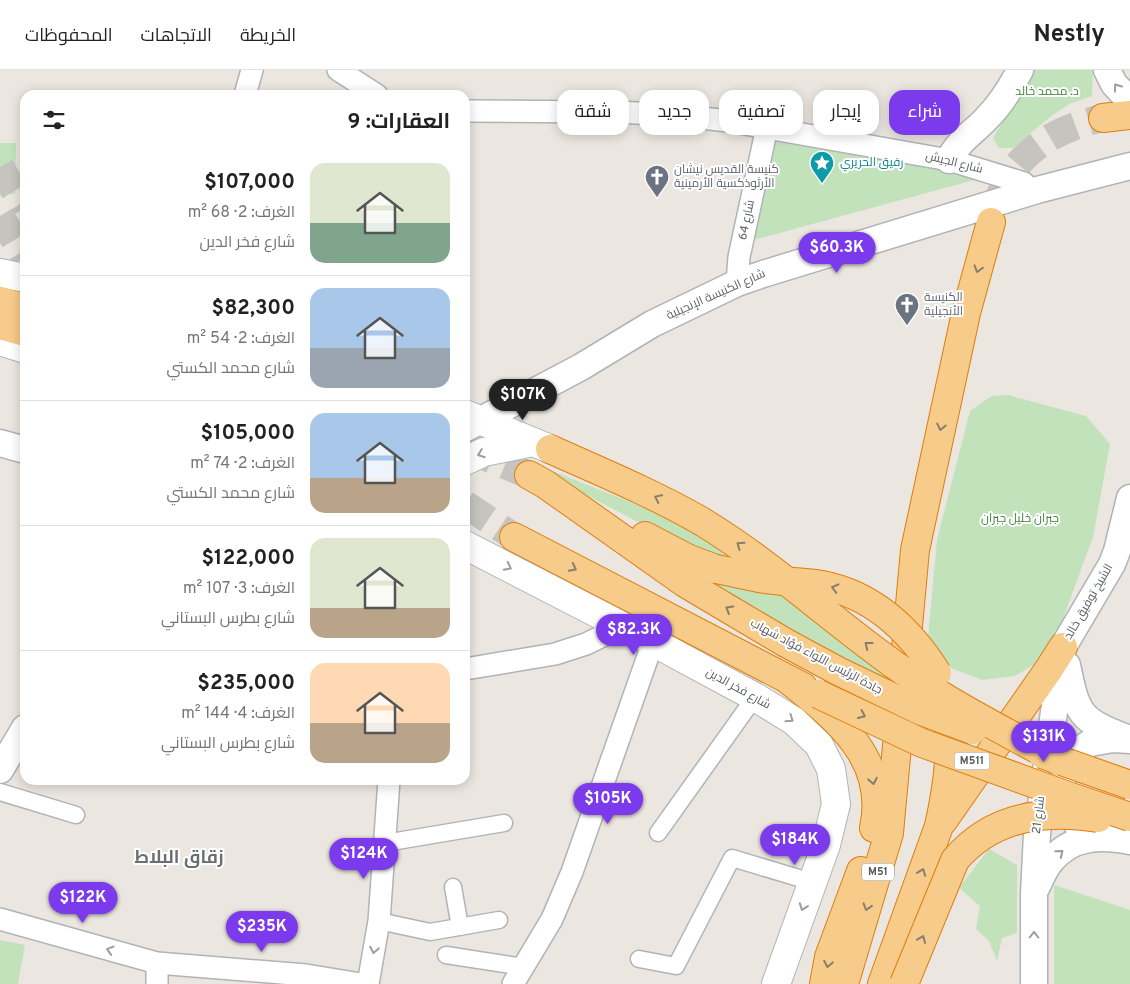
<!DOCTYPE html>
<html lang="ar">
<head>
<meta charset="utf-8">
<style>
  body { margin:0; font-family:Overpass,Cairo,sans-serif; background:#f2f2f2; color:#222; direction:rtl; height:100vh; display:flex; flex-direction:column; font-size:19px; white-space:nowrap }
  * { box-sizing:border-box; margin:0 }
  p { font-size:16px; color:#767676 }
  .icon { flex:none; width:28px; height:28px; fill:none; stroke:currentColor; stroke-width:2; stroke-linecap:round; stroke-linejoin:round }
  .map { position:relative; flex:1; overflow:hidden; direction:ltr }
  .panel { position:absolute; left:20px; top:20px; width:450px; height:695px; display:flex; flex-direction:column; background:#fff; border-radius:15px; box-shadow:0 2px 12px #0003; direction:rtl }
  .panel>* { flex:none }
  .banner { position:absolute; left:485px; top:20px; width:475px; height:45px; direction:rtl; display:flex; gap:10px }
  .price { position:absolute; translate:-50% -42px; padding:0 11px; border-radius:18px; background:#7c3aed; color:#fff; font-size:16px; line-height:32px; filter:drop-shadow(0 1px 2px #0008) }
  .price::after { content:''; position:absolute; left:50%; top:30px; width:15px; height:11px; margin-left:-8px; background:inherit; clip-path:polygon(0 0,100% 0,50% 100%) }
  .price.current { background:#222; color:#fff }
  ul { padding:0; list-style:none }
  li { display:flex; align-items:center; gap:15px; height:125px; padding:0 20px }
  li+li { border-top:1px solid #e0e0e0 }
  li span { display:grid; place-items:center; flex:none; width:140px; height:100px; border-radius:15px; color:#555 }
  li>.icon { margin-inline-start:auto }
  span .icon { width:60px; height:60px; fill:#fffc; stroke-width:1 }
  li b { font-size:21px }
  h2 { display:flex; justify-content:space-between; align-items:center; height:60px; padding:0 20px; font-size:21px }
  .pill { padding:0 18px; border-radius:15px; background:#fff; box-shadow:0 2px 12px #0003; font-size:18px; line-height:45px }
  .pill.current { background:#7c3aed; color:#fff }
  header { display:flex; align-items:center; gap:30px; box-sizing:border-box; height:70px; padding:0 25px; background:#fff; border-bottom:1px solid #e0e0e0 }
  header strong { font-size:24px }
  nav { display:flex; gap:28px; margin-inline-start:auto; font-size:18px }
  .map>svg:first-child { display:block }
</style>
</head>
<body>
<header>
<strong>Nestly</strong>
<nav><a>الخريطة</a><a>الاتجاهات</a><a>المحفوظات</a></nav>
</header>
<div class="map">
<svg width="1130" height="914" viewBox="0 0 1130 914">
  <rect width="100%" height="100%" fill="#ebe6df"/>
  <g fill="#c2e2bc">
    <path d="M 1034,0 L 1093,0 L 1092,26 L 1069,34 L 1050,47 L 1013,78 L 999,78 L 993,68 Z"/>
    <path d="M 773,63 L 996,104 L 750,171 Z"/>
    <path d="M 0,73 L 16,73 L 15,124 L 0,124 Z"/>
    <path d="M 1008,325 L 1086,346 L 1110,374 L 1093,467 L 1060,557 L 1043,589 L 1015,606 L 982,610 L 946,596 L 928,567 L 937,470 L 970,341 L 992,326 Z"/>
    <path d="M 540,396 L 643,437 L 697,465 L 745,494 L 704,484 L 640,453 L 571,417 Z"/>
    <path d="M 676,496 L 780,521 L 930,630 L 841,589 Z"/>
    <path d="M 989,779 L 1017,795 L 1017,863 L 1002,868 L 997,891 L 989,871 L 976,859 L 980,836 L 959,818 Z"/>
    <path d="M 1054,815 L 1130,840 L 1130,914 L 1054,914 Z"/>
    <path d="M 0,870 L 25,875 L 18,914 L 0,914 Z"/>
  </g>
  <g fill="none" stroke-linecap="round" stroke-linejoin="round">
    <g stroke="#c6c4bf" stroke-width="28" stroke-dasharray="28 14" stroke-linecap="butt">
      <path d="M 0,97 L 25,138"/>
      <path d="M 998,131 C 1013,83 1056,58 1103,48"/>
      <path d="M 0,146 L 25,187"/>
      <path d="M 466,379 L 529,405"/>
      <path d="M 465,434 L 514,467"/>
    </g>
    <defs>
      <g id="pedestrian">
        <path d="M 0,722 L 76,745"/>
        <path d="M 658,763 L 755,627"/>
        <path d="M 385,773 L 504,753"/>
        <path d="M 453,817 L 460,857"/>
        <path d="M 379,851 L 430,862 L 499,850"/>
        <path d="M 446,885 L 524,897"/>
        <path d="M 639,889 L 676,896 L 732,788 L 812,812"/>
      </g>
      <g id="minor">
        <path d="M 338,0 L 377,25"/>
        <path d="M 245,25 L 252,0"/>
        <path d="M 465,41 L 616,42 L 676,45 L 728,51 L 949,90 L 1024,113"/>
        <path d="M 737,213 L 739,187 L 767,57"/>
        <path d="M 465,599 L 555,584 L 586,574 L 623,556"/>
        <path d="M 0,849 L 157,893 L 306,905 L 361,914"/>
        <path d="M 157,893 L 157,914"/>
        <path d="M 368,914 L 379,851 L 389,710"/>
        <path d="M 513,914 L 552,849 L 572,802 L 653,572"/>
      </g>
      <g id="tertiary">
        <path d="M 1107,0 L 1114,14 L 1130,31"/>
        <path d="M 949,90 C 957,72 974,62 986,49 C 1000,35 1011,18 1020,0"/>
        <path d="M 466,358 L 581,297 L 652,254 L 737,213 L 763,204 L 1037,120 L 1130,96"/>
        <path d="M 0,373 L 25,380"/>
        <path d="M 1067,595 C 1077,644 1079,650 1127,668"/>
        <path d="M 0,700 L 25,658"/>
        <path d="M 1095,767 L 1076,753 L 1065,731 L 1061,716 L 1064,698 L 1077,681 L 1090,673 L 1113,669 L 1130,670"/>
        <path d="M 1036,818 C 1041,809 1044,799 1051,791 C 1071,766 1101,765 1130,771"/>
        <path d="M 1034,914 L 1034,824 L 1037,764 L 1063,577 L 1112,494 L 1117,481 L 1130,428"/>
      </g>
      <g id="secondary">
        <path d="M 0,203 L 25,208"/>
        <path d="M 0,271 L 25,279"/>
        <path d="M 465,344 L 550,379"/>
        <path d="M 465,391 L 484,382 L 533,372"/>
        <path d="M 465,475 L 653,572 L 755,627 L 794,651 L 819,675 L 831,699 L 836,734 L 826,775 L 776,914"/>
      </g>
      <g id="motorway">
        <path d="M 1103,48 L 1130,45"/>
        <path d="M 0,231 L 25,238"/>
        <path d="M 0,255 L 25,262"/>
        <path d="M 550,379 C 601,402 652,423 701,451"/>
        <path d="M 529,405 L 545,414 L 685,513 L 786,573"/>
        <path d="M 645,466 L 689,489 L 716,499"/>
        <path d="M 514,467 L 803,617"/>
        <path d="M 787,609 C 835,647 889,688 874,758"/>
        <path d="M 943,751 L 1049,599 L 1063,577"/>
        <path d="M 824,914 L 829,887 L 861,801"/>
        <path d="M 844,914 L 889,763 L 915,480 L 966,243 L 991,152"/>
        <path d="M 882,914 L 939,756 C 948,715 955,669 944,628"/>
      </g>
    </defs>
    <use href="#pedestrian" stroke="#b0b3b7" stroke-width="19"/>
    <use href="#minor" stroke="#b0b3b7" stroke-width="24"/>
    <use href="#tertiary" stroke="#b0b3b7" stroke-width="29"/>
    <use href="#secondary" stroke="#afb4b7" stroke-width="30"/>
    <use href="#motorway" stroke="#de7e0c" stroke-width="30"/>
    <use href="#pedestrian" stroke="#fff" stroke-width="16"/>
    <use href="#minor" stroke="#fff" stroke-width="21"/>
    <use href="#tertiary" stroke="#fff" stroke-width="26"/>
    <use href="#secondary" stroke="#fff" stroke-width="28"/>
    <use href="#motorway" stroke="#f7cb8a" stroke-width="28"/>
    <defs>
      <g id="motorway-bridge">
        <path d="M 701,451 C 764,489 818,538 877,582 C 933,625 997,657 1059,691"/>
        <path d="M 716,499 C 732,502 748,506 765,509 C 784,512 803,512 822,515 C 873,525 910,560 937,603"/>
        <path d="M 786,573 L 838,601 L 919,640 L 973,660"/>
        <path d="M 818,624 L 922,673 L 1071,727 L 1130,747"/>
        <path d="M 1042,684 L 1130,715"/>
        <path d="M 904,914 L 955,790 C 992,746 1044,739 1098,748"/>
      </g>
    </defs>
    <use href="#motorway-bridge" stroke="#de7e0c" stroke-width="30" stroke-linecap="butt"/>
    <use href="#motorway-bridge" stroke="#f7cb8a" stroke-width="28"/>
  </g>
  <defs><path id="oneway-chevron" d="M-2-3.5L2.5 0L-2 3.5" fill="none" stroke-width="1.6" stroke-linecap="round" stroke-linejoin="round" transform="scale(1.25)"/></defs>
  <g stroke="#9b9ea0">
    <use href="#oneway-chevron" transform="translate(1117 17) rotate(-126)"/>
    <use href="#oneway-chevron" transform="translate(481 384) rotate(160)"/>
    <use href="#oneway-chevron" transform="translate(508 497) rotate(27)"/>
    <use href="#oneway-chevron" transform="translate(790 649) rotate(35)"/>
    <use href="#oneway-chevron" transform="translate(1060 783) rotate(-39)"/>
    <use href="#oneway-chevron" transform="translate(803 837) rotate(110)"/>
    <use href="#oneway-chevron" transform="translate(1034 865) rotate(-90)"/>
    <use href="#oneway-chevron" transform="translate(110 880) rotate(-164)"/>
    <use href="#oneway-chevron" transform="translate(374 880) rotate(101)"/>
  </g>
  <g stroke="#887e6d">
    <use href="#oneway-chevron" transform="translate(978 199) rotate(106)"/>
    <use href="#oneway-chevron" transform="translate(941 357) rotate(102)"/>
    <use href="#oneway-chevron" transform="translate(658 428) rotate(-154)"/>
    <use href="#oneway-chevron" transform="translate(740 475) rotate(-145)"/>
    <use href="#oneway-chevron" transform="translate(573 498) rotate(28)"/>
    <use href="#oneway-chevron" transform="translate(835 518) rotate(-166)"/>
    <use href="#oneway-chevron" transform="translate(729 539) rotate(-149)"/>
    <use href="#oneway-chevron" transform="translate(868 575) rotate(-142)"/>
    <use href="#oneway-chevron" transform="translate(862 645) rotate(25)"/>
    <use href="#oneway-chevron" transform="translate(873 711) rotate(79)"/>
    <use href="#oneway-chevron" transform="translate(922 802) rotate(-70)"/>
    <use href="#oneway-chevron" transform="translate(867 837) rotate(107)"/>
    <use href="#oneway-chevron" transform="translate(922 869) rotate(-68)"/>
    <use href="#oneway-chevron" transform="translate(828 894) rotate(101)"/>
  </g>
  <defs>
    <symbol id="sight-pin" viewBox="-11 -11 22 30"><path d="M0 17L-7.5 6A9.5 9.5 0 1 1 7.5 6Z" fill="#0f9aa8" stroke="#fff"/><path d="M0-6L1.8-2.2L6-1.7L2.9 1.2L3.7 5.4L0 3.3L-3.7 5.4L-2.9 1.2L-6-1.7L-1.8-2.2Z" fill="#fff"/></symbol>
    <symbol id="church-pin" viewBox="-11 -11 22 30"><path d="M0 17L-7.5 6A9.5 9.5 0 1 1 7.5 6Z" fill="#6b7280" stroke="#fff"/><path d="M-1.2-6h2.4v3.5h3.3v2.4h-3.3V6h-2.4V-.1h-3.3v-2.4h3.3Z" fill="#fff"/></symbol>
  </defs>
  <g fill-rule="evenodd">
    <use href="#sight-pin" x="808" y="79" width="28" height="38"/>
    <use href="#church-pin" x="643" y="93" width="28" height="38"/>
    <use href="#church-pin" x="893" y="221" width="28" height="38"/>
  </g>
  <g text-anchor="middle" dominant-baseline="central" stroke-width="4" stroke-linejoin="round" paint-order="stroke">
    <g fill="#fff" stroke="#8a8e90" stroke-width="1">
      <rect x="954.5" y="682.5" width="35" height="17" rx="4"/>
      <rect x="862" y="793.5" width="32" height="17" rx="4"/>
    </g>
    <g font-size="11" font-weight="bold" fill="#585d60">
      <text x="972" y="691">M511</text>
      <text x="878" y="802">M51</text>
    </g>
    <g font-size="12" fill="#3f7f38" stroke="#fff">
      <text x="1047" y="22">د. محمد خالد</text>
      <text x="1020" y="449">جبران خليل جبران</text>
    </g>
    <g font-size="12" fill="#0d838f" stroke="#fff" text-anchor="start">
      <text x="840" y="93">رفيق الحريري</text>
    </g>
    <g font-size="12" fill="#585d60" stroke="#fff">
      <text transform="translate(954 93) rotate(14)">شارع الجيش</text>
      <text transform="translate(747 150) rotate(-78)">شارع 64</text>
      <text transform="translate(716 225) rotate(-24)">شارع الكنيسة الإنجيلية</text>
      <text transform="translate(1089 532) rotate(-60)">الشيخ توفيق خالد</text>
      <text transform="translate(816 587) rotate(28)">جادة الرئيس اللواء فؤاد شهاب</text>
      <text transform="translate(738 619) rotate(29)">شارع فخر الدين</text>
      <text transform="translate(1039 745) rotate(-83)">شارع 21</text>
    </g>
    <g font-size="12" fill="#5b616d" stroke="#fff" text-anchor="start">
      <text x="674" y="100">كنيسة القديس نيشان<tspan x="674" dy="14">الأرثوذكسية الأرمينية</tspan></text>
      <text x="924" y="228">الكنيسة<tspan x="924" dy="14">الأنجيلية</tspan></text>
    </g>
    <g font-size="18" font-weight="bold" fill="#696f72" stroke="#fff">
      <text x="179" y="788">زقاق البلاط</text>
    </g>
  </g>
</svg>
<b class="price" style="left:837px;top:204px">$60.3K</b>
<b class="price current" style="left:523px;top:351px">$107K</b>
<b class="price" style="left:634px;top:586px">$82.3K</b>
<b class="price" style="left:1044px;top:693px">$131K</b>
<b class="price" style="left:608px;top:755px">$105K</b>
<b class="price" style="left:795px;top:796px">$184K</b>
<b class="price" style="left:364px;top:810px">$124K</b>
<b class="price" style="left:83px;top:854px">$122K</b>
<b class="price" style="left:262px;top:883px">$235K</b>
<div class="banner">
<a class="pill current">شراء</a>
<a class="pill">إيجار</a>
<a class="pill">تصفية</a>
<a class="pill">جديد</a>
<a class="pill">شقة</a>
</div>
<section class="panel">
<h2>العقارات: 9<svg class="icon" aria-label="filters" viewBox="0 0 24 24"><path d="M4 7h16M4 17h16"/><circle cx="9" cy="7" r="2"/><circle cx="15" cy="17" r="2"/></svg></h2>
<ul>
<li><span style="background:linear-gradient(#dfe7d0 60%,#7fa58c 0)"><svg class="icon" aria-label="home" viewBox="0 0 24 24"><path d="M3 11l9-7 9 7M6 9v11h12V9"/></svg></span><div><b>$107,000</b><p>الغرف: 2 · 68 m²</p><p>شارع فخر الدين</p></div></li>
<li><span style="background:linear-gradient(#a9c7e8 60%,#9aa5b1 0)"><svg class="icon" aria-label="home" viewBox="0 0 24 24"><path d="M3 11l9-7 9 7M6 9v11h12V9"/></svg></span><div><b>$82,300</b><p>الغرف: 2 · 54 m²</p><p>شارع محمد الكستي</p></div></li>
<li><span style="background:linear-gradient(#a9c7e8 65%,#b9a48a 0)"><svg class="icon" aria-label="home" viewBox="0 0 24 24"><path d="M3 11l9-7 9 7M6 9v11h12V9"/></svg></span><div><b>$105,000</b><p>الغرف: 2 · 74 m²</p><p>شارع محمد الكستي</p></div></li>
<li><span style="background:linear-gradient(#dfe7d0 70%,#b9a48a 0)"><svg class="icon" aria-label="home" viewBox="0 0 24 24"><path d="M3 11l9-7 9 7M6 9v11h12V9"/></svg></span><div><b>$122,000</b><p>الغرف: 3 · 107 m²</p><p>شارع بطرس البستاني</p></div></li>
<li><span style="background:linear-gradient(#ffd9b3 60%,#b9a48a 0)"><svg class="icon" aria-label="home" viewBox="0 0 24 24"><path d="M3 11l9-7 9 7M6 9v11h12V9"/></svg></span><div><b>$235,000</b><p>الغرف: 4 · 144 m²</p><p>شارع بطرس البستاني</p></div></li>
</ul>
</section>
</div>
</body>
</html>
